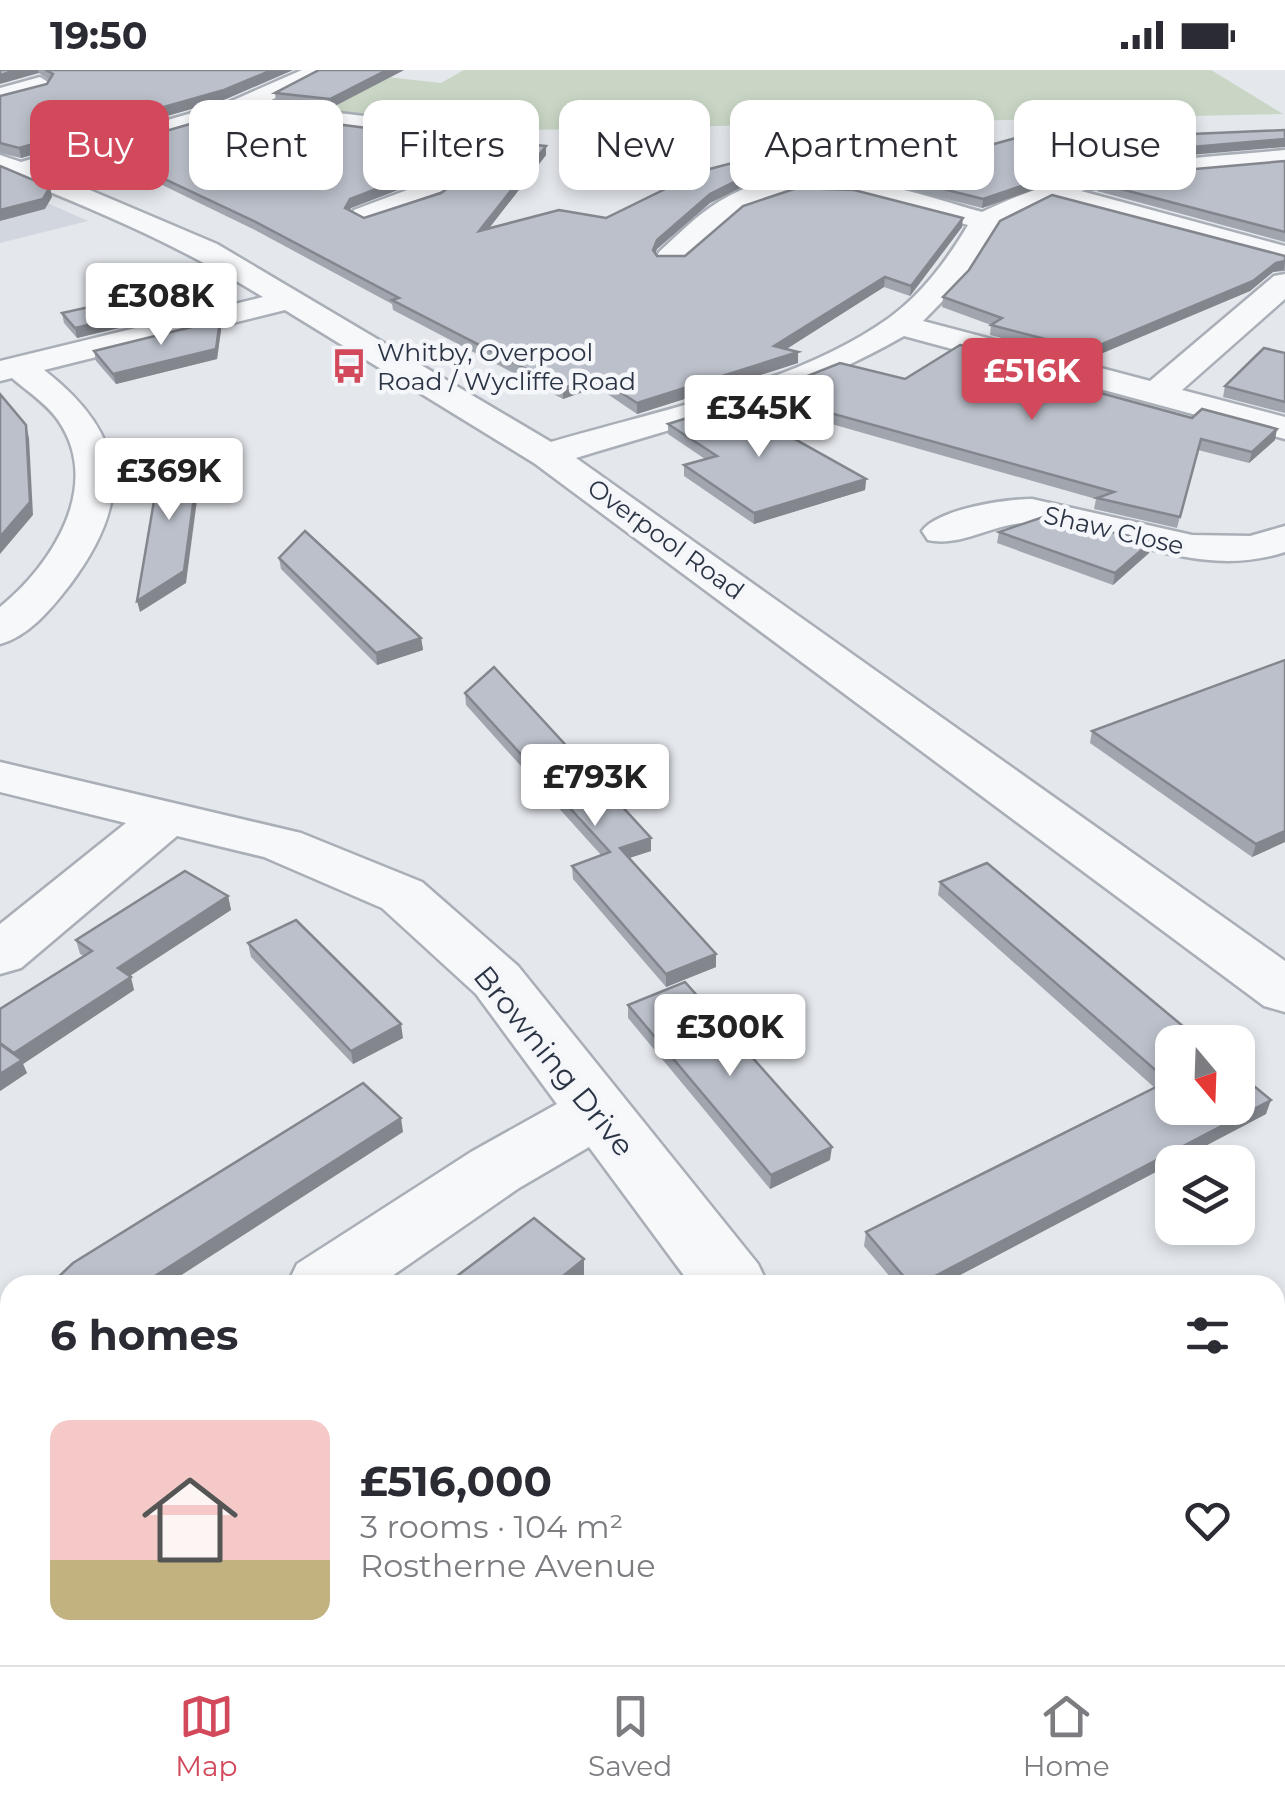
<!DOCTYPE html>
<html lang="en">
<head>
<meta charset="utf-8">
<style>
  body { margin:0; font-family:Montserrat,sans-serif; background:#f2f2f3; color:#2b2b33; height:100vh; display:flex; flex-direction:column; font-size:38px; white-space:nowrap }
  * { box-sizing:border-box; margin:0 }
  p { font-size:32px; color:#7c7c81 }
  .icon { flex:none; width:55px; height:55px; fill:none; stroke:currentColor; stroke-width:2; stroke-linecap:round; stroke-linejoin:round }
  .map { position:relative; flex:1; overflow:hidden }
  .side { position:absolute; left:0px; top:1205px; width:1285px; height:390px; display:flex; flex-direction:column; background:#fff; border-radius:30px 30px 0 0; box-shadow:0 5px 15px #0003 }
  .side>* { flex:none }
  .banner { position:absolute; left:30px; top:30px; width:1225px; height:90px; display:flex; gap:20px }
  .needle { width:65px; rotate:161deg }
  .fabs { position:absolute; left:1155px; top:955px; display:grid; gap:20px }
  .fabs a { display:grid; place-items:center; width:100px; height:100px; border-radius:20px; background:#fff; box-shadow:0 5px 15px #0003; font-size:50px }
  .price { position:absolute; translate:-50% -85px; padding:0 22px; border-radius:10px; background:#fff; color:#222; font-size:32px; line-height:65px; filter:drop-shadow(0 2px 5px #0008) }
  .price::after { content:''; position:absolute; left:50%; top:60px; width:30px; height:22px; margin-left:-15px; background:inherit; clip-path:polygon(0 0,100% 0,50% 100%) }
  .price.current { background:#d1495b; color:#fff }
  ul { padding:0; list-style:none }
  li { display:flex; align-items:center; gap:30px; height:250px; padding:0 50px }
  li+li { border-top:2px solid #e1e1e2 }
  li span { display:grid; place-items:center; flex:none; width:280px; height:200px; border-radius:20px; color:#555 }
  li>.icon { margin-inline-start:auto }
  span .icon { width:120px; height:120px; fill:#fffc; stroke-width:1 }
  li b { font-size:42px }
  h2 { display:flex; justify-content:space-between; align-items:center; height:120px; padding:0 50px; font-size:42px }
  .pill { padding:0 35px; border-radius:20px; background:#fff; box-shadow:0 5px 15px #0003; font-size:35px; line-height:90px }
  .pill.current { background:#d1495b; color:#fff }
  .status { display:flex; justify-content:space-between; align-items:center; height:70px; padding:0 50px; background:#fff; direction:ltr }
  .status svg { height:28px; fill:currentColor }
  .tab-bar { display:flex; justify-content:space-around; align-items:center; height:140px; border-top:2px solid #e1e1e2; background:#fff; font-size:28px; color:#7c7c81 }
  .tab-bar a { display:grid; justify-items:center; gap:5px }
  .tab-bar .current { color:#d1495b }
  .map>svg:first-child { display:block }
</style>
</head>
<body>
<div class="status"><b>19:50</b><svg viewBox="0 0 49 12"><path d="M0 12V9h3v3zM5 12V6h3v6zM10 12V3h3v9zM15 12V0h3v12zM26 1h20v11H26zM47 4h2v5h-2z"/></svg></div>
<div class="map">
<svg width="1285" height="1595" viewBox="0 0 1285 1595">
  <rect width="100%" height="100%" fill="#e4e7ec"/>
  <path fill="#d2d6de" d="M 0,112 L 88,151 L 0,173 Z"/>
  <path fill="#c9d6c5" d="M 464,0 L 1211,0 L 1283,44 L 487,61 L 267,37 L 342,2 L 441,13 Z"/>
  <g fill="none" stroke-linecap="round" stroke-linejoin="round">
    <defs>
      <g id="minor">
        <path d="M 302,0 L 332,0 L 263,34 L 448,56 L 490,68 L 494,73 C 470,126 417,141 364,154 L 350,146 L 354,140 L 439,108 L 467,77 L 445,70 L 236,45 L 45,101 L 217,174 L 551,372 C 659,340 797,314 889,248 C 923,223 947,190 968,155 C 896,135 812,99 741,142 C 718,155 700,176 682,193 L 660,193 L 656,187 L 660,181 C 679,164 698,144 720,131 C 802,81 897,118 982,142 C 1085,92 1174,90 1285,80 L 1285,96 L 1136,109 L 1081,121 L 1285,176 L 1285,194 L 1050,130 L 996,157 L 965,208 L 923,251 L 1150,311 L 1274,206 L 1285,204 L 1285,229 L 1182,320 L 1285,347 L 1285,369 L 904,266 C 802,325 688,354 576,388 L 1285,891 L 1285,942 L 1264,936 L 534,393 L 285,240 L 44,300 C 130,367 133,431 69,516 C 51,539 29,566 0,574 L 0,537 C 53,494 103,415 58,350 C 46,333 27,321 12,308 L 0,311 L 0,291 L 263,227 C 179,175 92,138 0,102 L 0,85 L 21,92 L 227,33 Z"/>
        <path d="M 40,7 L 51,14 L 48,19 L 0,32 L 0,18 Z"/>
        <path d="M 1032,429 L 1192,465 L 1250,466 L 1285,456 L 1285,482 C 1197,511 1121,461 1034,453 C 997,450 963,478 928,470 L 922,461 C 938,439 1005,429 1032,429 Z"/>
        <path d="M 0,692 L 301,763 L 422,812 L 518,896 L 758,1194 L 768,1215 L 691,1215 L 589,1077 L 519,1118 L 379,1215 L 287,1215 L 297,1194 L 471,1082 L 557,1034 L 476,924 L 382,838 L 264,787 L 177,766 L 21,898 L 0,904 L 0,854 L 126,753 L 0,722 Z"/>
        <path d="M 10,1457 L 10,1546 L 0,1550 L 0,1461 Z"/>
        <path d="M 962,1585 L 1053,1585 L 1057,1595 L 966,1595 Z"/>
      </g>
    </defs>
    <use href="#minor" stroke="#a9aeb7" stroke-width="5"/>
    <use href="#minor" fill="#f7f8fa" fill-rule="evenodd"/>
  </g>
  <g fill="#a1a5ae">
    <path d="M 0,0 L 293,0 L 226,29 L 21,88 L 0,83 L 0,26 L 47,14 L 49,10 L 39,3 Z"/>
    <path d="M 404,0 L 331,38 L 276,32 L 275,23 Z"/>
    <path d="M 460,70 L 460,79 L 437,105 L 351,138 L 350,140 L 364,148 L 546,85 L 489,158 L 606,148 L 843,75 L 951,86 L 1053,70 L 1167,87 L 1093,99 L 982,138 L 851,105 L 783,105 L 750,113 L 710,133 L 657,179 L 655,183 L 657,186 L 685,186 L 962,157 L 910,226 L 884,217 L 786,279 L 798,293 L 637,344 L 597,317 L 563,329 L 393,240 L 392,234 L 255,160 L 154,111 L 130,118 L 80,95 L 79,86 Z"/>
    <path d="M 1285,91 L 1285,172 L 1097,121 L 1098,113 Z"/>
    <path d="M 1285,186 L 1285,201 L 1273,202 L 1250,221 L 1086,290 L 990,265 L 991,255 L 942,237 L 943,227 Z"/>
    <path d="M 187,232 L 189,241 L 77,268 L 64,253 L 62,243 Z"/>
    <path d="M 221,260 L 217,289 L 116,314 L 96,291 L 94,281 Z"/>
    <path d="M 1285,283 L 1285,343 L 1223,327 L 1225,316 Z"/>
    <path d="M 1044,308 L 1275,370 L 1249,393 L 1198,380 L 1177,458 L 1094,439 L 1096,429 L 761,334 L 762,324 L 905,309 Z"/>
    <path d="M 668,354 L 866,409 L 865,420 L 754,454 L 684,406 L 684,395 L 705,389 L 668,364 Z"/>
    <path d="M 999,462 L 1149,483 L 1113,515 L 997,473 Z"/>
    <path d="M 279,488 L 421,568 L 423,580 L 377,595 L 281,499 Z"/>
    <path d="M 465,623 L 651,768 L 651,781 L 629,788 L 716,897 L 666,917 L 573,809 L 572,796 L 601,785 L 466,635 Z"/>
    <path d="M 1092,661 L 1285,772 L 1252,787 L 1090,673 Z"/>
    <path d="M 940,812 L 1266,1044 L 941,1215 L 897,1215 L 864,1176 L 866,1162 L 1155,1018 L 938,825 Z"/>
    <path d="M 228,826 L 231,840 L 130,906 L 134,920 L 23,994 L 27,1003 L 0,1021 L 0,939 L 84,886 L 80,884 L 76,870 Z"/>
    <path d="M 248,873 L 403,968 L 353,994 L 251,887 Z"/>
    <path d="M 628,935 L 830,1090 L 770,1119 L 628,948 Z"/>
    <path d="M 493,1585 L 590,1585 L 595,1595 L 498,1595 Z"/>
    <path d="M 743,1585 L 842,1585 L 841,1587 L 834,1593 L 835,1595 L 749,1595 Z"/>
  </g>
  <g fill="#83868d">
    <path d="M 17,0 L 38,0 L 39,3 L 0,14 L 0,5 Z"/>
    <path d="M 272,0 L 293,0 L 226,29 L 21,88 L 19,78 Z"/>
    <path d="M 387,0 L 404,0 L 331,38 L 330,29 Z"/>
    <path d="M 1285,69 L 1285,77 L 1167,87 L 1093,99 L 982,138 L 983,129 L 1095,91 L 1169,79 Z"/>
    <path d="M 460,70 L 460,79 L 437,105 L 351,138 L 346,147 L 345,138 L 350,129 Z"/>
    <path d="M 546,76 L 546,85 L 480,170 L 479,161 Z"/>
    <path d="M 783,96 L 783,105 L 750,113 L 710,133 L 657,179 L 653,189 L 653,180 L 657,170 L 710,124 L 750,104 Z"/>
    <path d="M 152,103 L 154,111 L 130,118 L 128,109 Z"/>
    <path d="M 50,117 L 52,127 L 45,139 L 0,151 L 0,140 Z"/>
    <path d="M 963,148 L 962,157 L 910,226 L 911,216 Z"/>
    <path d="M 1285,191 L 1284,200 L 1273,202 L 1250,221 L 1086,290 L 1088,280 L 1276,193 Z"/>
    <path d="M 885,207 L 884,217 L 774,287 L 774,276 Z"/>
    <path d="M 187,232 L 189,241 L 77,268 L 75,258 Z"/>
    <path d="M 220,250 L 221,260 L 217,289 L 116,314 L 113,304 Z"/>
    <path d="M 798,282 L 798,293 L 637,344 L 637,333 Z"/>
    <path d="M 1046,298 L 1044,308 L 1031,304 Z"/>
    <path d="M 597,307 L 597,317 L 563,329 L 563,318 Z"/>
    <path d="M 26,355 L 29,368 L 33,445 L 0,484 L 0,467 Z"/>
    <path d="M 1277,359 L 1275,370 L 1249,393 L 1252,382 Z"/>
    <path d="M 199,390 L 201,400 L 186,513 L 140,542 L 137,531 Z"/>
    <path d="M 866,409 L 865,420 L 754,454 L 754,443 Z"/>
    <path d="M 1152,471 L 1149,483 L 1113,515 L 1115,503 Z"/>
    <path d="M 421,568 L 423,580 L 377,595 L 376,583 Z"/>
    <path d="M 1285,761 L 1285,772 L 1252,787 L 1256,774 Z"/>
    <path d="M 651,768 L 651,781 L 620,791 L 620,778 Z"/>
    <path d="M 228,826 L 231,840 L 122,911 L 118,898 Z"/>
    <path d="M 716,884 L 716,897 L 666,917 L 666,904 Z"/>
    <path d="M 131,907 L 134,920 L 23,994 L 27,1003 L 0,1021 L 0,1004 L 14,983 Z"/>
    <path d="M 401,954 L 403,968 L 353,994 L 351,981 Z"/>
    <path d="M 1271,1030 L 1266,1044 L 941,1215 L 918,1215 Z"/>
    <path d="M 401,1048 L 403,1062 L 166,1215 L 141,1215 Z"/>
    <path d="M 832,1077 L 830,1090 L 770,1119 L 771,1105 Z"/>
    <path d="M 584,1189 L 584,1206 L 573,1215 L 552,1215 Z"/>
    <path d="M 10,1343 L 10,1362 L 0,1372 L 0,1353 Z"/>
    <path d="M 1285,1399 L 1285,1409 L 1275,1415 L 1275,1406 Z"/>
    <path d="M 826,1585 L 842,1585 L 841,1587 L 830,1595 Z"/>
  </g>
  <g fill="#bbc0ca" stroke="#83868d" stroke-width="2.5">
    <path d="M 0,0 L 17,0 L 0,5 Z"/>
    <path d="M 46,0 L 272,0 L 224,20 L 19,78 L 0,73 L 0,26 L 47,14 L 53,4 Z"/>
    <path d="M 319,0 L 387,0 L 330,29 L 275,23 Z"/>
    <path d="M 235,41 L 460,70 L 436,96 L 350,129 L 345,138 L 364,148 L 441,123 L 473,100 L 494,71 L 546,76 L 479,161 L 559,140 L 606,148 L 702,101 L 824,69 L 843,75 L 881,65 L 951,86 L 1030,64 L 1053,70 L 1285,60 L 1285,69 L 1169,79 L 1095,91 L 983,129 L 851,96 L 783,96 L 750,104 L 710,124 L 657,170 L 653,180 L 657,186 L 685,186 L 743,136 L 797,118 L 854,120 L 963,148 L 911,216 L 885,207 L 774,276 L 798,282 L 637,333 L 597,307 L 563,318 L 392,230 L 399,228 L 254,151 L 152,103 L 128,109 L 79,86 Z"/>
    <path d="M 1285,91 L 1285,162 L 1098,113 L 1138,104 Z"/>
    <path d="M 0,96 L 50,117 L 43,129 L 0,140 Z"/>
    <path d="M 1052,125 L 1285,186 L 1285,191 L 1276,193 L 1253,211 L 1088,280 L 991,255 L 1002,248 L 943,227 L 969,200 L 1000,151 Z"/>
    <path d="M 166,220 L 187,232 L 75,258 L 62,243 Z"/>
    <path d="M 220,250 L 216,279 L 113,304 L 94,281 Z"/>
    <path d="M 960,275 L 1046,298 L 1031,304 L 1192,348 L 1202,339 L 1277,359 L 1252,382 L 1201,369 L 1180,447 L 1097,428 L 1114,422 L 762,324 L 840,293 L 905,309 Z"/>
    <path d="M 1264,278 L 1285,283 L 1285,332 L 1225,316 Z"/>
    <path d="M 0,324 L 26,355 L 30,432 L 0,467 Z"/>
    <path d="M 732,334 L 866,409 L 754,443 L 684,395 L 717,386 L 668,354 Z"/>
    <path d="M 162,384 L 199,390 L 184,501 L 137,531 Z"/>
    <path d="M 1043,447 L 1152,471 L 1115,503 L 999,462 Z"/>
    <path d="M 305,461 L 421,568 L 376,583 L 279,488 Z"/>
    <path d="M 1285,590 L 1285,761 L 1256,774 L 1092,661 Z"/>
    <path d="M 494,597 L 651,768 L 620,778 L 716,884 L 666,904 L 572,796 L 610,782 L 465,623 Z"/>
    <path d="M 987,793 L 1202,972 L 1172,972 L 1172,1038 L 1238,1038 L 1238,1003 L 1271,1030 L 918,1215 L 911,1215 L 866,1162 L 1168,1011 L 940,812 Z"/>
    <path d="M 185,801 L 228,826 L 118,898 L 131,907 L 14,983 L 0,973 L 0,939 L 92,881 L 76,870 Z"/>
    <path d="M 296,850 L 401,954 L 351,981 L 248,873 Z"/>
    <path d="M 685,912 L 832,1077 L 771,1105 L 628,935 Z"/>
    <path d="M 0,974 L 22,990 L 0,1004 Z"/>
    <path d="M 363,1013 L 401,1048 L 141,1215 L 50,1215 L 73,1193 Z"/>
    <path d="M 534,1148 L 584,1189 L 552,1215 L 445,1215 Z"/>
    <path d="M 10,1254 L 10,1343 L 0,1353 L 0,1263 Z"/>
    <path d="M 1285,1300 L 1285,1399 L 1275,1406 L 1275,1306 Z"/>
    <path d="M 1278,1584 L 1285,1592 L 1285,1595 L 1262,1595 Z"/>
    <path d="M 498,1585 L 590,1585 L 595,1595 L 503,1595 Z"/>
    <path d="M 756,1585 L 829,1585 L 835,1595 L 763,1595 Z"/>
  </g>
  <defs>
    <symbol id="bus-bare" viewBox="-9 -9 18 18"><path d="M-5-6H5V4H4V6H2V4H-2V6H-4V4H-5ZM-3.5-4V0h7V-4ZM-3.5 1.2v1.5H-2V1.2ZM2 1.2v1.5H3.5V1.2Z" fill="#d1495b" stroke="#f4f6f9" stroke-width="2.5" paint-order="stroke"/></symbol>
  </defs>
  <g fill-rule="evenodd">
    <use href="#bus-bare" x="324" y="271" width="50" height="50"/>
  </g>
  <g text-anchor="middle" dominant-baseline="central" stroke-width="9" stroke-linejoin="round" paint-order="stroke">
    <g font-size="25" fill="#2b3445" stroke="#f4f6f9" text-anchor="start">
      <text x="377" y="282">Whitby, Overpool<tspan x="377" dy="29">Road / Wycliffe Road</tspan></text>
    </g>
    <g font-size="25" fill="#2b3445" stroke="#f4f6f9">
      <text transform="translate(1114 460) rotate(13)">Shaw Close</text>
      <text transform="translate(666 469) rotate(36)">Overpool Road</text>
    </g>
    <g font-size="30" fill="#2b3445" stroke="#f4f6f9">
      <text transform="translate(554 991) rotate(51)">Browning Drive</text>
    </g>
  </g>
</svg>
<div class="fabs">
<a><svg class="needle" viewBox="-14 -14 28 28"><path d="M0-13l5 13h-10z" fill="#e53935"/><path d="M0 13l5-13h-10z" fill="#7c7c81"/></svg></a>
<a><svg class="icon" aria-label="layers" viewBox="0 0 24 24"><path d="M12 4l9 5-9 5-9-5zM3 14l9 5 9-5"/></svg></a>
</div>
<b class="price" style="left:161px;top:278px">£308K</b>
<b class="price current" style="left:1032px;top:353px">£516K</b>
<b class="price" style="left:759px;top:390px">£345K</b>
<b class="price" style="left:169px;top:453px">£369K</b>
<b class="price" style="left:595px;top:759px">£793K</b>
<b class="price" style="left:730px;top:1009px">£300K</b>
<div class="banner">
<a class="pill current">Buy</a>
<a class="pill">Rent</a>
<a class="pill">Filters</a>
<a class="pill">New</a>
<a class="pill">Apartment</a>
<a class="pill">House</a>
</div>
<section class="side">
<h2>6 homes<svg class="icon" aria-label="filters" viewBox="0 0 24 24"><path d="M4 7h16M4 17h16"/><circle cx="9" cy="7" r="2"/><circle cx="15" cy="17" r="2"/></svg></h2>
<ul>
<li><span style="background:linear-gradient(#f6c9c9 70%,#c2b280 0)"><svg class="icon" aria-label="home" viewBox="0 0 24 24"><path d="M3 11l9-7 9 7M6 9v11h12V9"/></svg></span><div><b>£516,000</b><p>3 rooms · 104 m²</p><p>Rostherne Avenue</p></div><svg class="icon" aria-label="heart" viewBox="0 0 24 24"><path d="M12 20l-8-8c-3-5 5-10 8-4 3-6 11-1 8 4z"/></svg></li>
</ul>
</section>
</div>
<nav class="tab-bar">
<a class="current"><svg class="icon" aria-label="map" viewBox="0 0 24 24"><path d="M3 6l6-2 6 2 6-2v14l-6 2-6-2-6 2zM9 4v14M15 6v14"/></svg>Map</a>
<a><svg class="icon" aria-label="saved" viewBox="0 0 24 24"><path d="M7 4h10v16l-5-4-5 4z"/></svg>Saved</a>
<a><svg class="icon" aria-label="home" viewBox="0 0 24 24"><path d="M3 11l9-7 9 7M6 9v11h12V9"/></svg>Home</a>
</nav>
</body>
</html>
